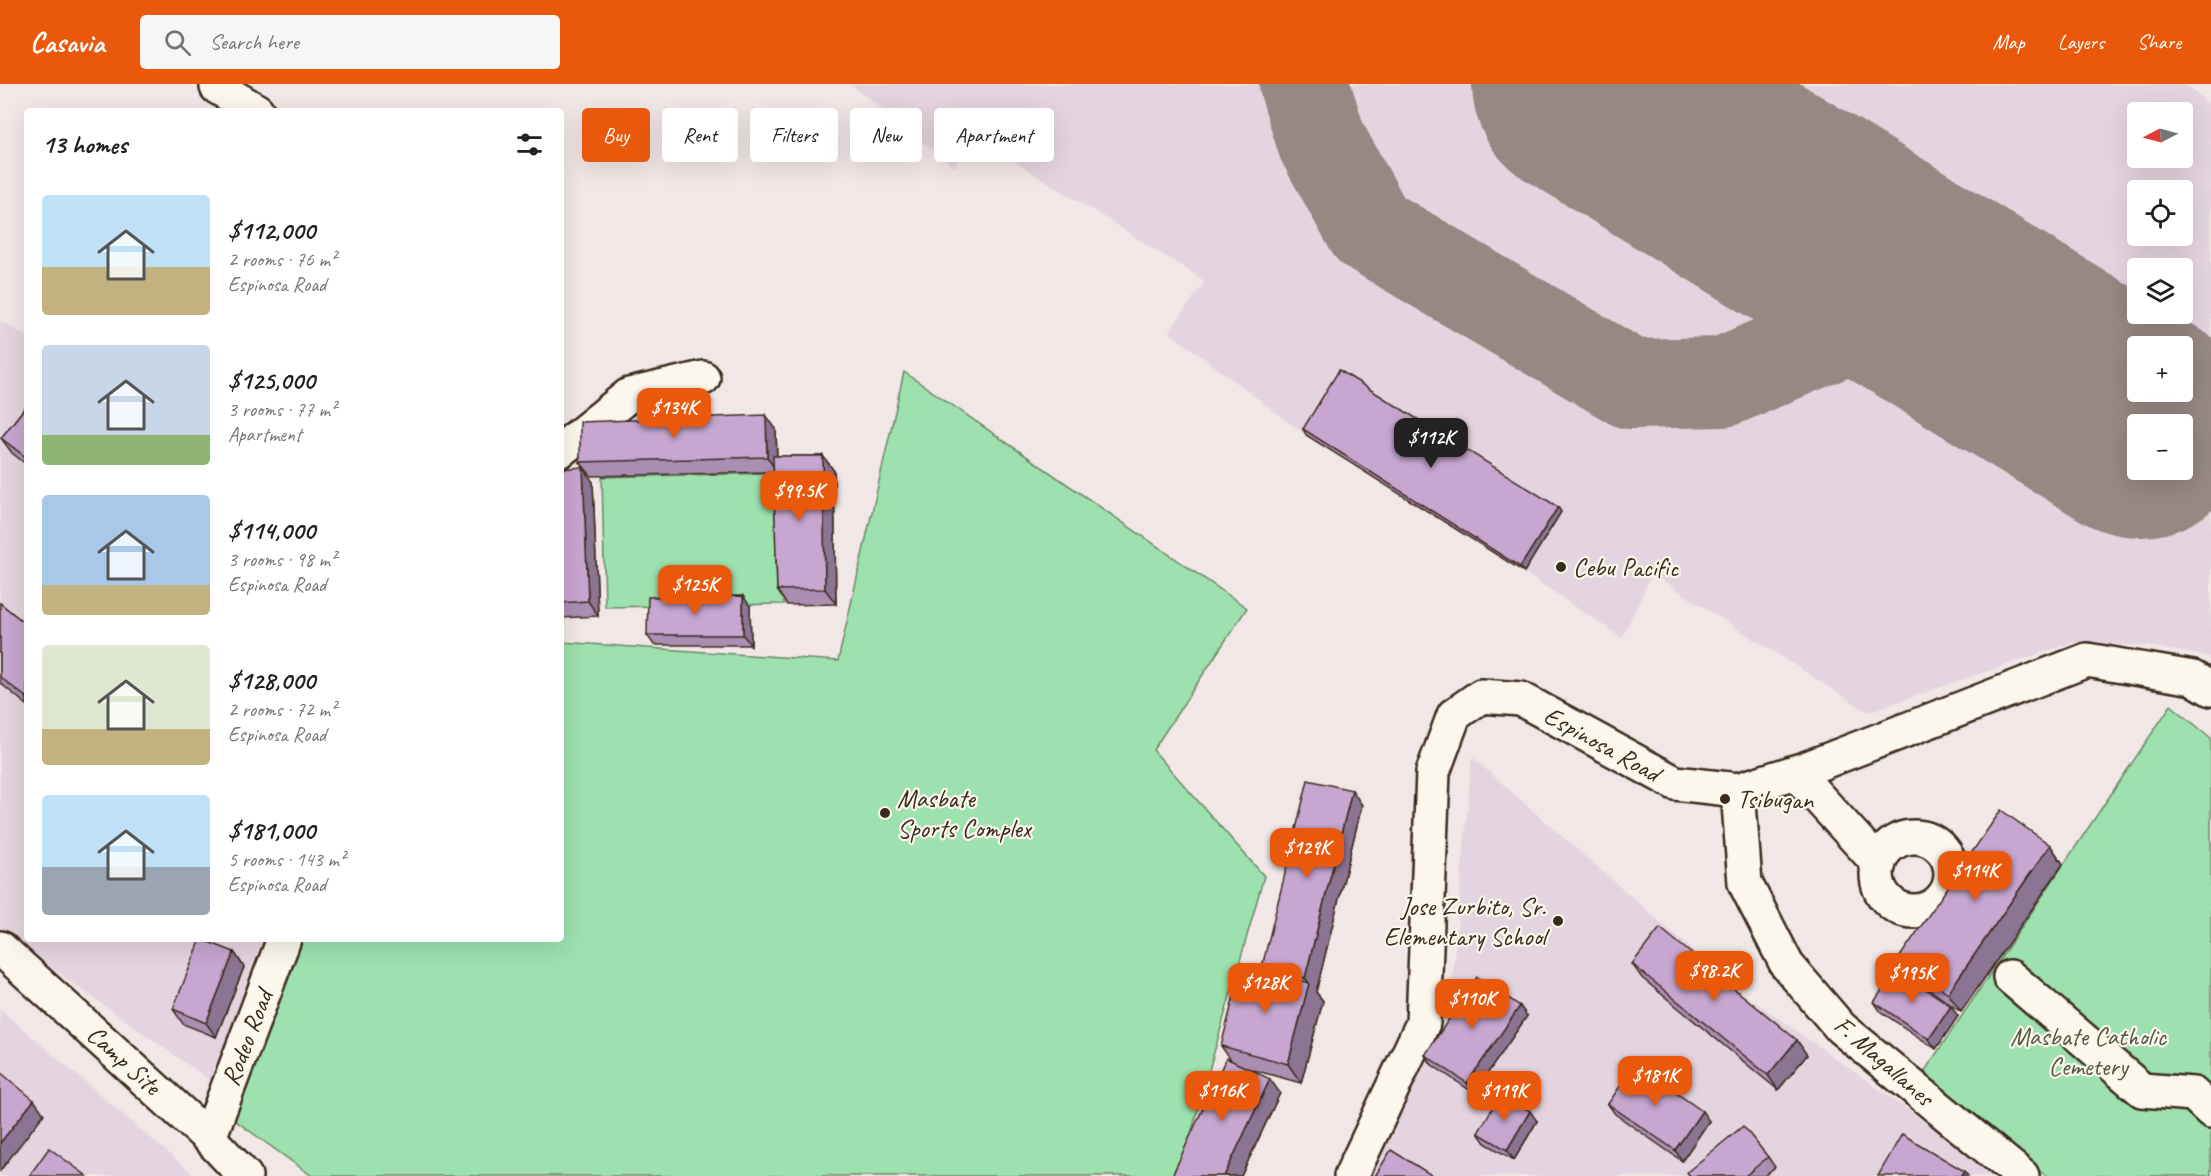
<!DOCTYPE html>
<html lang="en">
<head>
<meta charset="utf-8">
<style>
  body { margin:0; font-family:Caveat,sans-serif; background:#f6f6f6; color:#202124; height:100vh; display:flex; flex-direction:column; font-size:22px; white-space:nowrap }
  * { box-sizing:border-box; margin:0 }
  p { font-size:20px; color:#757577 }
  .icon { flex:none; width:33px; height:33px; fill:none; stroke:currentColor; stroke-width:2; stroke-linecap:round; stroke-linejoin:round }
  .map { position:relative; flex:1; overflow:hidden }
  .drawer { position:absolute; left:24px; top:24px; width:540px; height:834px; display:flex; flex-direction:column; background:#fff; border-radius:6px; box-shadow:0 6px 24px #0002 }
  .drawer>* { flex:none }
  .banner { position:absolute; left:582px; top:24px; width:570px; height:54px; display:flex; gap:12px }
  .needle { width:39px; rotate:264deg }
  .controls { position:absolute; left:2127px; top:18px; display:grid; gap:12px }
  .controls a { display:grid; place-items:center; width:66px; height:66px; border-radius:6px; background:#fff; box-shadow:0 6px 24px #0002; font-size:30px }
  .price { position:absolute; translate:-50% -51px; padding:0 14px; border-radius:12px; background:#ea580c; color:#fff; font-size:20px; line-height:39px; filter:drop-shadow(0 2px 3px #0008) }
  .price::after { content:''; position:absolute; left:50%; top:36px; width:18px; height:14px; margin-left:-9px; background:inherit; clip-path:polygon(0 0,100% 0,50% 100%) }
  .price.on { background:#222; color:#fff }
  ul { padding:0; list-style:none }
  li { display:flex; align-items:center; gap:18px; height:150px; padding:0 18px }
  li span { display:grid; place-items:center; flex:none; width:168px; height:120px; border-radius:6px; color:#555 }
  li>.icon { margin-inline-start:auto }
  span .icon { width:72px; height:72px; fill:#fffc; stroke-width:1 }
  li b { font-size:26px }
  h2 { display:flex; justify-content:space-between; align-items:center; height:72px; padding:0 18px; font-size:26px }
  .pill { padding:0 21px; border-radius:6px; background:#fff; box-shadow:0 6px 24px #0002; font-size:21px; line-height:54px }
  .pill.on { background:#ea580c; color:#fff }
  header { display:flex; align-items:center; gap:36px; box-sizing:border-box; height:84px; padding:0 30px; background:#ea580c; color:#fff }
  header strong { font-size:28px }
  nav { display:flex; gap:33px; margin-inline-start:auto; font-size:21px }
  .search { width:420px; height:54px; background:#f6f6f6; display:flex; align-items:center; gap:15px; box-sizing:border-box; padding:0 21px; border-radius:6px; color:#757577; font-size:22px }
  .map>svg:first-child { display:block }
</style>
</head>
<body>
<header>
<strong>Casavia</strong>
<div class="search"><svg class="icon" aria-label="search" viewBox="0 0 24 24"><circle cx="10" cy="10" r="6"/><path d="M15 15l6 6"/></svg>Search here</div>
<nav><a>Map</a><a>Layers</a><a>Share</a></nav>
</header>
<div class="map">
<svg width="2211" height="1092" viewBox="0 0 2211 1092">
  <rect width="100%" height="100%" fill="#f1e7e6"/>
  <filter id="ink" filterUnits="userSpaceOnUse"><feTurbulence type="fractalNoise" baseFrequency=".0167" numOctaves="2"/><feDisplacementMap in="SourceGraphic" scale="12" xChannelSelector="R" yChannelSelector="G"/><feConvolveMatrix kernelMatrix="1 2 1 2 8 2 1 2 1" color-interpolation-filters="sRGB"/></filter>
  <g filter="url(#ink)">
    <g fill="#e4d4df" fill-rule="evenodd">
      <path d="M 850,0 L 2184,0 L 2211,21 L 2211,573 L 2147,562 L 2073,558 L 1868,628 L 1652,490 L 1622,554 L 1524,488 L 1306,351 L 1169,248 L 1205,197 L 973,51 L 954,83 ZM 2138,28 L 2182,28 L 2182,74 L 2138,74 ZM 2138,106 L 2182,106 L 2182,152 L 2138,152 ZM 2138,184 L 2182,184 L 2182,230 L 2138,230 ZM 2138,262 L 2182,262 L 2182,308 L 2138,308 ZM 2138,340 L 2182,340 L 2182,386 L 2138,386 Z"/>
      <path d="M 0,237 L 27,252 L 27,855 L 262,855 L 211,997 L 0,848 Z"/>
      <path d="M 1472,673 L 1737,905 L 2002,1092 L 1367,1092 L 1449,934 Z"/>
      <path d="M 0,925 L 195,1092 L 0,1092 Z"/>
    </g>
    <g fill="#9ce1ae" stroke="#6c8666" stroke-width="1.5">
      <path d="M 904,288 L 1247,524 L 1153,666 L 1264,792 L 1179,1092 L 312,1092 L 233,1035 L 300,855 L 561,855 L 561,558 L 838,577 Z"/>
      <path d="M 782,389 L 784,520 L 605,523 L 602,393 Z"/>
      <path d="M 2171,621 L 2211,654 L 2211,1092 L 2046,1092 L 1920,994 Z"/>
    </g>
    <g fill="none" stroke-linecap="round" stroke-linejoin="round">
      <g stroke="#968882" stroke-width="90">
        <path d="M 1304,0 L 1322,58 L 1370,145 L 1631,300 L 1723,298 L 1841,248 L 1853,233 L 1856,202 L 1848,162"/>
        <path d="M 1841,248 L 1898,236 L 1955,227"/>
      </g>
      <path stroke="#968882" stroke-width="226" d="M 1585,0 L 2139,340"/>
      <defs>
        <g id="minor">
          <path d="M 217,3 L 257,27"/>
          <path d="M 561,366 L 629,311 L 703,294"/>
          <path d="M 1795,688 L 1879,780"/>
          <path d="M 1738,706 L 1745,799 L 1787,881 L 1841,944 L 2022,1092"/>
          <circle cx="1914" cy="790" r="37"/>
          <path d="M 0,864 L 209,1054 L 245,1092"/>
          <path d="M 2010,893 L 2142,1006 L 2193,1010 L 2211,1027"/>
          <path d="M 209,1054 L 284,855"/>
          <path d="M 1351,1092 L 1423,939 L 1433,688 L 1454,631 L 1481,612 L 1521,615 L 1675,699 L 1738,706 L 1805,685 L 2087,576 L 2193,594 L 2211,605"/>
        </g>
      </defs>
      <use href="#minor" stroke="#3b2a1e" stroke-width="38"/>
      <use href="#minor" stroke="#fbf7ec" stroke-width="33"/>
    </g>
    <g fill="#ab8fb3" stroke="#3b2a1e" stroke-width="1.5">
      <path d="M 27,321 L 27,381 L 12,369 L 1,354 Z"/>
      <path d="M 776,345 L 777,372 L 823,372 L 834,387 L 836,520 L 787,521 L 777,506 L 774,388 L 591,392 L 580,378 Z"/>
      <path d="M 1303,345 L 1561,428 L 1524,488 L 1306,351 Z"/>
      <path d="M 561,385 L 593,398 L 598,532 L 561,534 Z"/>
      <path d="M 0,519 L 27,541 L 27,621 L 0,599 Z"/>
      <path d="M 750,522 L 751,561 L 654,561 L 647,551 Z"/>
      <path d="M 1362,721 L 1316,908 L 1323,917 L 1301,999 L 1250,985 L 1280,1009 L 1241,1092 L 1172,1092 L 1231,976 L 1221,962 L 1265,887 L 1262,883 Z"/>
      <path d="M 2050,761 L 2063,780 L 1961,928 L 1912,893 L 1899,874 Z"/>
      <path d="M 234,868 L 244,883 L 216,953 L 183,940 L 173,925 Z"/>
      <path d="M 1632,880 L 1807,971 L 1778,1006 L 1642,894 Z"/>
      <path d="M 1874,918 L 1958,932 L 1936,965 L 1881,928 Z"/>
      <path d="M 1527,932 L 1474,1009 L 1432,981 L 1425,971 Z"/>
      <path d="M 1608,1020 L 1709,1037 L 1682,1077 L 1615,1030 Z"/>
      <path d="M 1537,1037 L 1514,1076 L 1485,1059 L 1478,1049 Z"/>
      <path d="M 1768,1073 L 1775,1083 L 1764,1092 L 1689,1092 Z"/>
    </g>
    <g fill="#8b7492" stroke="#3b2a1e" stroke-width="1.5">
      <path d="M 766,331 L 776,345 L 777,388 L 767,373 Z"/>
      <path d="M 823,372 L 834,387 L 836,520 L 825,505 Z"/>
      <path d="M 583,383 L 593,398 L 598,532 L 588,517 Z"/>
      <path d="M 1558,423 L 1561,428 L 1524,488 L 1520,483 Z"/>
      <path d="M 743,512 L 750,522 L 751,561 L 743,551 Z"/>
      <path d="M 1352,706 L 1362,721 L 1316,908 L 1323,917 L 1301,999 L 1288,980 L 1309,899 L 1305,894 Z"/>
      <path d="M 2050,761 L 2063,780 L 1961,928 L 1948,909 Z"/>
      <path d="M 234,868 L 244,883 L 216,953 L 206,939 Z"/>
      <path d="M 1520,922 L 1527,932 L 1474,1009 L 1467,999 Z"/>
      <path d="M 1951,922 L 1958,932 L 1936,965 L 1929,955 Z"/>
      <path d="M 1797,956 L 1807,971 L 1778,1006 L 1768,991 Z"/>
      <path d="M 1270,995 L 1280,1009 L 1241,1092 L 1224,1092 Z"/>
      <path d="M 34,1016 L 44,1030 L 0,1087 L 0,1059 Z"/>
      <path d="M 1530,1027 L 1537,1037 L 1514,1076 L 1507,1066 Z"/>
      <path d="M 1702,1027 L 1709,1037 L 1682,1077 L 1675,1066 Z"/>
      <path d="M 1964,1087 L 1968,1092 L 1961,1092 Z"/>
    </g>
    <g fill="#c7a6d0" stroke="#3b2a1e" stroke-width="1.5">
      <path d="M 1339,286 L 1558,423 L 1520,483 L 1303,345 Z"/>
      <path d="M 27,321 L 27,374 L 1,354 Z"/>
      <path d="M 766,331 L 767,373 L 580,378 L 580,338 Z"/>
      <path d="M 773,372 L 823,372 L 825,505 L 777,506 Z"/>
      <path d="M 583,383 L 588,517 L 561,519 L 561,385 Z"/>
      <path d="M 743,512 L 743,551 L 647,551 L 648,513 Z"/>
      <path d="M 0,519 L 27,541 L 27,614 L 0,593 Z"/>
      <path d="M 1308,696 L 1352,706 L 1305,894 L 1262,883 Z"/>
      <path d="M 2001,726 L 2050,761 L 1948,909 L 1899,874 Z"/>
      <path d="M 1660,844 L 1797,956 L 1768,991 L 1632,880 Z"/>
      <path d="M 201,855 L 234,868 L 206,939 L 173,925 Z"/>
      <path d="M 1242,881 L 1309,899 L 1288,980 L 1221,962 Z"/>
      <path d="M 1896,885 L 1951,922 L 1929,955 L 1874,918 Z"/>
      <path d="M 1477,893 L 1520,922 L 1467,999 L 1425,971 Z"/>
      <path d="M 1226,974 L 1270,995 L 1224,1092 L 1172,1092 Z"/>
      <path d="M 1635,980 L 1702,1027 L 1675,1066 L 1608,1020 Z"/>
      <path d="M 0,988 L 34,1016 L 0,1059 Z"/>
      <path d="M 1501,1009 L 1530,1027 L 1507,1066 L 1478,1049 Z"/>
      <path d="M 1743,1042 L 1768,1073 L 1745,1092 L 1690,1092 L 1687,1088 Z"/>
      <path d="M 1902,1050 L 1964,1087 L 1961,1092 L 1878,1092 Z"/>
      <path d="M 49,1064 L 87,1092 L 29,1092 Z"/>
      <path d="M 1391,1066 L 1433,1092 L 1375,1092 Z"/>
    </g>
  </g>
  <g fill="#3b2a1e" stroke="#fbf7ec" stroke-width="2">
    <circle cx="1561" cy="483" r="6"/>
    <circle cx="1725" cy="715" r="6"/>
    <circle cx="885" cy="729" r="6"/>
    <circle cx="1558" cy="837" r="6"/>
  </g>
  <g text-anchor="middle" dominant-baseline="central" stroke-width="4.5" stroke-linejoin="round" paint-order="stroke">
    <g font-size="26" fill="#3b2a1e" stroke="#fbf7ec" text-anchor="start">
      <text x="1573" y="483">Cebu Pacific</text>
      <text x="897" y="714">Masbate<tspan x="897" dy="30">Sports Complex</tspan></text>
      <text x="1737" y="715">Tsibugan</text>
      <text x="1546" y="822" text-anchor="end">Jose Zurbito, Sr.<tspan x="1546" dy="30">Elementary School</tspan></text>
    </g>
    <g font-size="26" fill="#3b2a1e" stroke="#fbf7ec">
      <text transform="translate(1602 660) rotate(29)">Espinosa Road</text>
      <text transform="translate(247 954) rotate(-69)">Rodeo Road</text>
      <text transform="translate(124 976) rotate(42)">Camp Site</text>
      <text transform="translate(1884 977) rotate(41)">F. Magallanes</text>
    </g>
    <g font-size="26" fill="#535842" stroke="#fbf7ec">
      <text x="2088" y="952">Masbate Catholic<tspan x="2088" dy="30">Cemetery</tspan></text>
    </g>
  </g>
</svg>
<div class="controls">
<a><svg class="needle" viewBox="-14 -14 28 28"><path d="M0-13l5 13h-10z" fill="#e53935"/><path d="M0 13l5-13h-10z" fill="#757577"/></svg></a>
<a><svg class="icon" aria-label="locate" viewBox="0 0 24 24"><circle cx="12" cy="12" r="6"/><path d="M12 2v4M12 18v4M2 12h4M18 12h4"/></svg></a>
<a><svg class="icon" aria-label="layers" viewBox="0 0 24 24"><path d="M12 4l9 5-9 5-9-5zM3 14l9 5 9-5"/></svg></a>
<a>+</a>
<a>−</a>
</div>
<b class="price" style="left:674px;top:355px">$134K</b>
<b class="price on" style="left:1431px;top:385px">$112K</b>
<b class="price" style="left:799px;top:438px">$99.5K</b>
<b class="price" style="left:695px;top:532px">$125K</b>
<b class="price" style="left:1307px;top:795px">$129K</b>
<b class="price" style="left:1975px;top:818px">$114K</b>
<b class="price" style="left:1714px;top:918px">$98.2K</b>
<b class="price" style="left:1912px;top:920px">$195K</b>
<b class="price" style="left:1265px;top:930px">$128K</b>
<b class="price" style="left:1472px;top:946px">$110K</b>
<b class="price" style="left:1655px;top:1023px">$181K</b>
<b class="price" style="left:1222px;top:1038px">$116K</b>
<b class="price" style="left:1504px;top:1038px">$119K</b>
<div class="banner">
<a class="pill on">Buy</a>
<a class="pill">Rent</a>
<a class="pill">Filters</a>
<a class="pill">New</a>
<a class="pill">Apartment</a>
</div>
<section class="drawer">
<h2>13 homes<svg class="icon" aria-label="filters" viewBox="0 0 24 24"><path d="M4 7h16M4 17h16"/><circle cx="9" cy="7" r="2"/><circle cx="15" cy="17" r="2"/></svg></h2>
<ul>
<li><span style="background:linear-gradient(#bfe0f5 60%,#c2b280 0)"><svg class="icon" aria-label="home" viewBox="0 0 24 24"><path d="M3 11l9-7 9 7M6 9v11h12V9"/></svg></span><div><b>$112,000</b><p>2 rooms · 76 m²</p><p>Espinosa Road</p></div></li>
<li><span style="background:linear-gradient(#c9d6e8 75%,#8fb573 0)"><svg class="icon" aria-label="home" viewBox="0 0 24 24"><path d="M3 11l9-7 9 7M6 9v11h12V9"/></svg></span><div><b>$125,000</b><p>3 rooms · 77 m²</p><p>Apartment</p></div></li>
<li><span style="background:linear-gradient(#a9c7e8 75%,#c2b280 0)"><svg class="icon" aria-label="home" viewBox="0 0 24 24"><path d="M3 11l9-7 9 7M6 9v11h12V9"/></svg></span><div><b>$114,000</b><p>3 rooms · 98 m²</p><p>Espinosa Road</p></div></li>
<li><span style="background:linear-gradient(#dfe7d0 70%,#c2b280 0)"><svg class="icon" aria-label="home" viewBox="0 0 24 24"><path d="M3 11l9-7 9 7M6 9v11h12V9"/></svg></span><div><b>$128,000</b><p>2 rooms · 72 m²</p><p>Espinosa Road</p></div></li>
<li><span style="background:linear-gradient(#bfe0f5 60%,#9aa5b1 0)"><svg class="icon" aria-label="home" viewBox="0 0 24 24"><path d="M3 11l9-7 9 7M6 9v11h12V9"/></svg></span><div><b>$181,000</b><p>5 rooms · 143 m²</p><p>Espinosa Road</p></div></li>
</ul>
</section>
</div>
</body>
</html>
